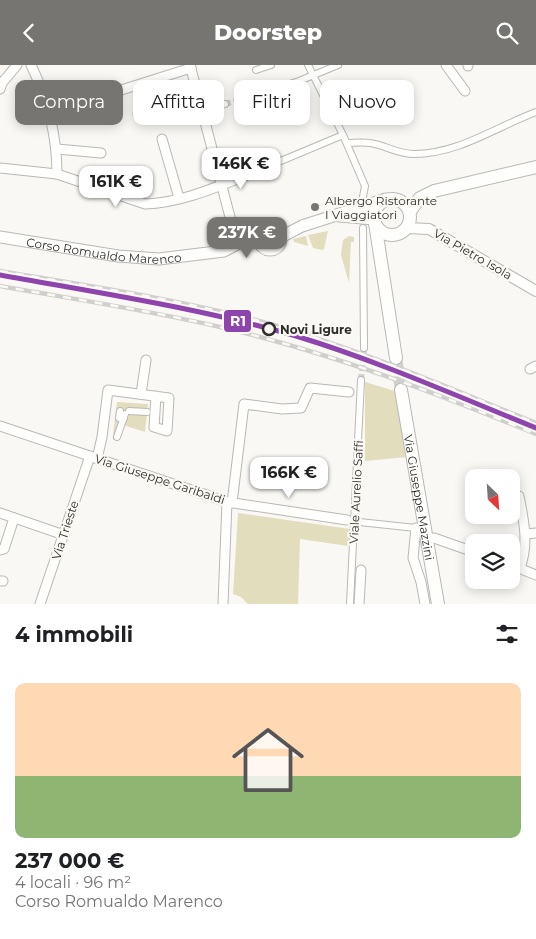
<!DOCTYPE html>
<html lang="it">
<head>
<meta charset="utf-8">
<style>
  body { margin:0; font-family:Montserrat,sans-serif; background:#f2f2f2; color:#202124; height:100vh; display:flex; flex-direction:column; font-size:19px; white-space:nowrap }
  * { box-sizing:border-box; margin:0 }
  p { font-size:16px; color:#757577 }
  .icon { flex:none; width:28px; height:28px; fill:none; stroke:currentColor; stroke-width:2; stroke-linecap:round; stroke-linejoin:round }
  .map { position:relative; height:539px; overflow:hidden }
  .details { display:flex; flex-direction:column; background:#fff; flex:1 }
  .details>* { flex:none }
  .hud { position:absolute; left:15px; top:15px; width:506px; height:45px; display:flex; gap:10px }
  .needle { width:32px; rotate:155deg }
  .controls { position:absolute; left:465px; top:404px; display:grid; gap:10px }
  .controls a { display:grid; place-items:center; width:55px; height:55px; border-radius:10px; background:#fff; box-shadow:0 2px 12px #0003; font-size:25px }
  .price { position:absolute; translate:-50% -42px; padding:0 11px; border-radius:10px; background:#fff; color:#222; font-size:16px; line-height:32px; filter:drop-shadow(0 1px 2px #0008) }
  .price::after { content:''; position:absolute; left:50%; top:30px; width:15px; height:11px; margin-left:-8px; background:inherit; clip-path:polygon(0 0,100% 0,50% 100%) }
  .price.active { background:#767572; color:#fff }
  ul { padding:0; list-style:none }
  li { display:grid; align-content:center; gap:10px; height:265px; padding:0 15px }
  li span { display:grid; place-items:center; height:155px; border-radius:10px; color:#555 }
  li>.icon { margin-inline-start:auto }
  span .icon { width:90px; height:90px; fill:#fffc; stroke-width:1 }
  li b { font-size:21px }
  h2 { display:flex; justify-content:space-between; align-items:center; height:60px; padding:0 15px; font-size:21px }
  .tag { padding:0 18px; border-radius:10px; background:#fff; box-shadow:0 2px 12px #0003; font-size:18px; line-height:45px }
  .tag.active { background:#767572; color:#fff }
  header { display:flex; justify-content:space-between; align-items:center; height:65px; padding:0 15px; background:#767572; color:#fff; font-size:22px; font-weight:800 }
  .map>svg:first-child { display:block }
</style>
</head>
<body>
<header><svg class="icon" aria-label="back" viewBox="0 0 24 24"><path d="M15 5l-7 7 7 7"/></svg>Doorstep<svg class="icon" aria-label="search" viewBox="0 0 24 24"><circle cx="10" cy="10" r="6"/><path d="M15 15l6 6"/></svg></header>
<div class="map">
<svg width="536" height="539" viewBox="0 0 536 539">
  <rect width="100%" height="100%" fill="#f9f8f4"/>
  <g fill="#e2ddbd">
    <path d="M 328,166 L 324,184 L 322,185 L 313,183 L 308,170 Z"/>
    <path d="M 306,171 L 308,181 L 294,177 L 293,174 Z"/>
    <path d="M 349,171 L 354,172 L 354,177 L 351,177 L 349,218 L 341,190 L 343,175 Z"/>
    <path d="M 365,317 L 398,327 L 407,392 L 365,396 Z"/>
    <path d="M 117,337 L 148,339 L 145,367 L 123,360 L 118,372 L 113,370 Z"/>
    <path d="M 238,448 L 350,464 L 348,481 L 300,474 L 298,539 L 248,539 L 241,532 L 233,529 Z"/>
  </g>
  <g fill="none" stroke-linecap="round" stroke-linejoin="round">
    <g stroke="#d1d0cc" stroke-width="6" stroke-dasharray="6 3" stroke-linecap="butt">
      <path d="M 225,39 L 246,33"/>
      <path d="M 361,315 L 364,283"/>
    </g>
    <path stroke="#d1d0cc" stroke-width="12" stroke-dasharray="12 6" stroke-linecap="butt" d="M 396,293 L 401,325"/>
    <defs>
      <g id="pedestrian">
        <path d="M 308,0 L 343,70 L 365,121 L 362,137"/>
        <path d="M 256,5 L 271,0"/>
        <path d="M 246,33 L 299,16 L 338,0"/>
        <path d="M 201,46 L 225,39"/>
        <path d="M 347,78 C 354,78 362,77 370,78 C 385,80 397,89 414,89 C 458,89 496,62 536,47"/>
        <path d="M 252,108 L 343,70"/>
        <path d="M 363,163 L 364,283"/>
        <path d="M 120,346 L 119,353 L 124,353"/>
        <path d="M 129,346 L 147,347"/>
        <path d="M 117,372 L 125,349"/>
        <path d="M 350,456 L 416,463"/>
        <path d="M 350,539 L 361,315"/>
      </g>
      <g id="minor">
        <path d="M 31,0 C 48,35 57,69 57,109"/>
        <path d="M 190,0 L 235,171 L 235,180"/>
        <path d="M 446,0 L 465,26"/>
        <path d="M 468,0 L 468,1"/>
        <path d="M 0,24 L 2,18 L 17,0"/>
        <path d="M 48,38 L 63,33 L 80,38 L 191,3"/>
        <path d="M 138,49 L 165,38 L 197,31"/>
        <path d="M 162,74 L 179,133"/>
        <path d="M 57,84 L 101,88"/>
        <path d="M 0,103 L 57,109 L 145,139 C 182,138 219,121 252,108"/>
        <path d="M 530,304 L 536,301"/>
        <path d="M 141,329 L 146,295"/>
        <path d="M 0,361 L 227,437 L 347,455"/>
        <path d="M 97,394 L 102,372 L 108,325 L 169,333 L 167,366 L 154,362 L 156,331"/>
        <path d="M 519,431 C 524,457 529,478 520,503"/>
        <path d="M 232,438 L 244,339 L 282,344 L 301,343 L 310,323 L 349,327"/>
        <path d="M 0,448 L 64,470"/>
        <path d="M 526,469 L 536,468"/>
        <path d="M 427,474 L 434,473 L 474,487"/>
        <path d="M 0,485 L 4,484 L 14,453"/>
        <path d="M 511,500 L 536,510"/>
        <path d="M 0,516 L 3,516"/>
        <path d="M 40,539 L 90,391"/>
        <path d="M 223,539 L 227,437"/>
        <path d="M 359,539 L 361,505"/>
        <path d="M 425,539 L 421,517 L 413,493 L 416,463 L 425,465"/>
      </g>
      <path id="tertiary" d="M 407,163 L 429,164 L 536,226"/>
      <g id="secondary">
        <path d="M 339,151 L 374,154"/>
        <circle cx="270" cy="174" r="11"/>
        <path id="s1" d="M 0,172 L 118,191 L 159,194 L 224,186 L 262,166"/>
        <path d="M 281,172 L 302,161 L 386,134"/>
      </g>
      <g id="primary">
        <circle cx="392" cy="152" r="18"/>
        <path d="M 410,146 L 420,133 L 434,126 L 536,102"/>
        <path d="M 375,158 L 396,293"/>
        <path id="s2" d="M 401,325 L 438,539"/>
      </g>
    </defs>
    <use href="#pedestrian" stroke="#b9b8b5" stroke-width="8"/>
    <use href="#minor" stroke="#b9b8b5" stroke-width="11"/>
    <use href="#tertiary" stroke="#b9b8b5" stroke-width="12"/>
    <use href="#secondary" stroke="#b9b8b5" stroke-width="13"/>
    <use href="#primary" stroke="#b9b8b5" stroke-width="14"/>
    <use href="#pedestrian" stroke="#fefefd" stroke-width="6"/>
    <use href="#minor" stroke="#fefefd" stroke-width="9"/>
    <use href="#tertiary" stroke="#fefefd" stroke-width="10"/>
    <use href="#secondary" stroke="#fefefd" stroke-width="11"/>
    <use href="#primary" stroke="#fefefd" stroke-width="12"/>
    <defs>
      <g id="rail">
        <path d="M 0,206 C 88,221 177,234 263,257 C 357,283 446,322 536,358"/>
        <path d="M 0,221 C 73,234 147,245 220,262 C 329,287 433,327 536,369"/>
      </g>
    </defs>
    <use href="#rail" stroke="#cfcfce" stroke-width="4.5"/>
    <use href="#rail" stroke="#faf9f3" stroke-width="2.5" stroke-dasharray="8" stroke-linecap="butt"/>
    <defs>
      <path id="rail-1" d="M 0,210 C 99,228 199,243 296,271 C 378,296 457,331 536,363"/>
    </defs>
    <use href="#rail-1" stroke="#faf9f3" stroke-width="9"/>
    <use href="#rail-1" stroke="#8e44ad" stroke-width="5"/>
  </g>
  <circle fill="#767572" stroke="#faf9f3" stroke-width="2" cx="315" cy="142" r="5"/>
  <circle fill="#faf9f3" stroke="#2f2e2c" stroke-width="2.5" cx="269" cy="264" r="6"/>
  <g text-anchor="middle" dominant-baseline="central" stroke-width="4.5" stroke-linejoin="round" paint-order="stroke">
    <g font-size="12" fill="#2f2e2c" stroke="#faf9f3" text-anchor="start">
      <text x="325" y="135">Albergo Ristorante<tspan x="325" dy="14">I Viaggiatori</tspan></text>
    </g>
    <g font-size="12" fill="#2f2e2c" stroke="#faf9f3">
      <text stroke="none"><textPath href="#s1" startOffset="105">Corso Romualdo Marenco</textPath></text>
      <text transform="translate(473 189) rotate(30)">Via Pietro Isola</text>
      <text transform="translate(160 414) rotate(18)">Via Giuseppe Garibaldi</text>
      <text transform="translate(356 427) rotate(-87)">Viale Aurelio Saffi</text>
      <text stroke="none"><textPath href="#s2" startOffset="109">Via Giuseppe Mazzini</textPath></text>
      <text transform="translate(65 465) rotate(-72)">Via Trieste</text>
    </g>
    <g font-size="12" font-weight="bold" fill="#2f2e2c" stroke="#faf9f3" text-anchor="start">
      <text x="280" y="264">Novi Ligure</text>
    </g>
  </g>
  <rect stroke="#faf9f3" stroke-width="2" x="223" y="244" width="29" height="24" rx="5" fill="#8e44ad"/>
  <g font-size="14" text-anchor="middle" font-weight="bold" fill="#fff">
    <text x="238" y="261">R1</text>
  </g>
</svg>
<div class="controls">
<a><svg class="needle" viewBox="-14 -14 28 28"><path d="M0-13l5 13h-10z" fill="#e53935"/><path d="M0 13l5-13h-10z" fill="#757577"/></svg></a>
<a><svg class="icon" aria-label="layers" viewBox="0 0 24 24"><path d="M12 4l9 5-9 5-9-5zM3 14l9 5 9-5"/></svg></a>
</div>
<b class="price" style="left:241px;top:125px">146K €</b>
<b class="price" style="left:116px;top:143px">161K €</b>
<b class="price active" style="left:247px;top:194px">237K €</b>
<b class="price" style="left:289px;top:434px">166K €</b>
<div class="hud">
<a class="tag active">Compra</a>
<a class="tag">Affitta</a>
<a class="tag">Filtri</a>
<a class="tag">Nuovo</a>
</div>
</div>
<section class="details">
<h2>4 immobili<svg class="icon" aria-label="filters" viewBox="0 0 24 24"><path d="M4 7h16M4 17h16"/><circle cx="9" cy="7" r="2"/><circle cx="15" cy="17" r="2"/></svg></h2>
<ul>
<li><span style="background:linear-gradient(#ffd9b3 60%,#8fb573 0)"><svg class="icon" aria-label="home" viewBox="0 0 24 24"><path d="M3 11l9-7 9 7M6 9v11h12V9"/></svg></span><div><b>237 000 €</b><p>4 locali · 96 m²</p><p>Corso Romualdo Marenco</p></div></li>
</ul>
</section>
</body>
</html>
